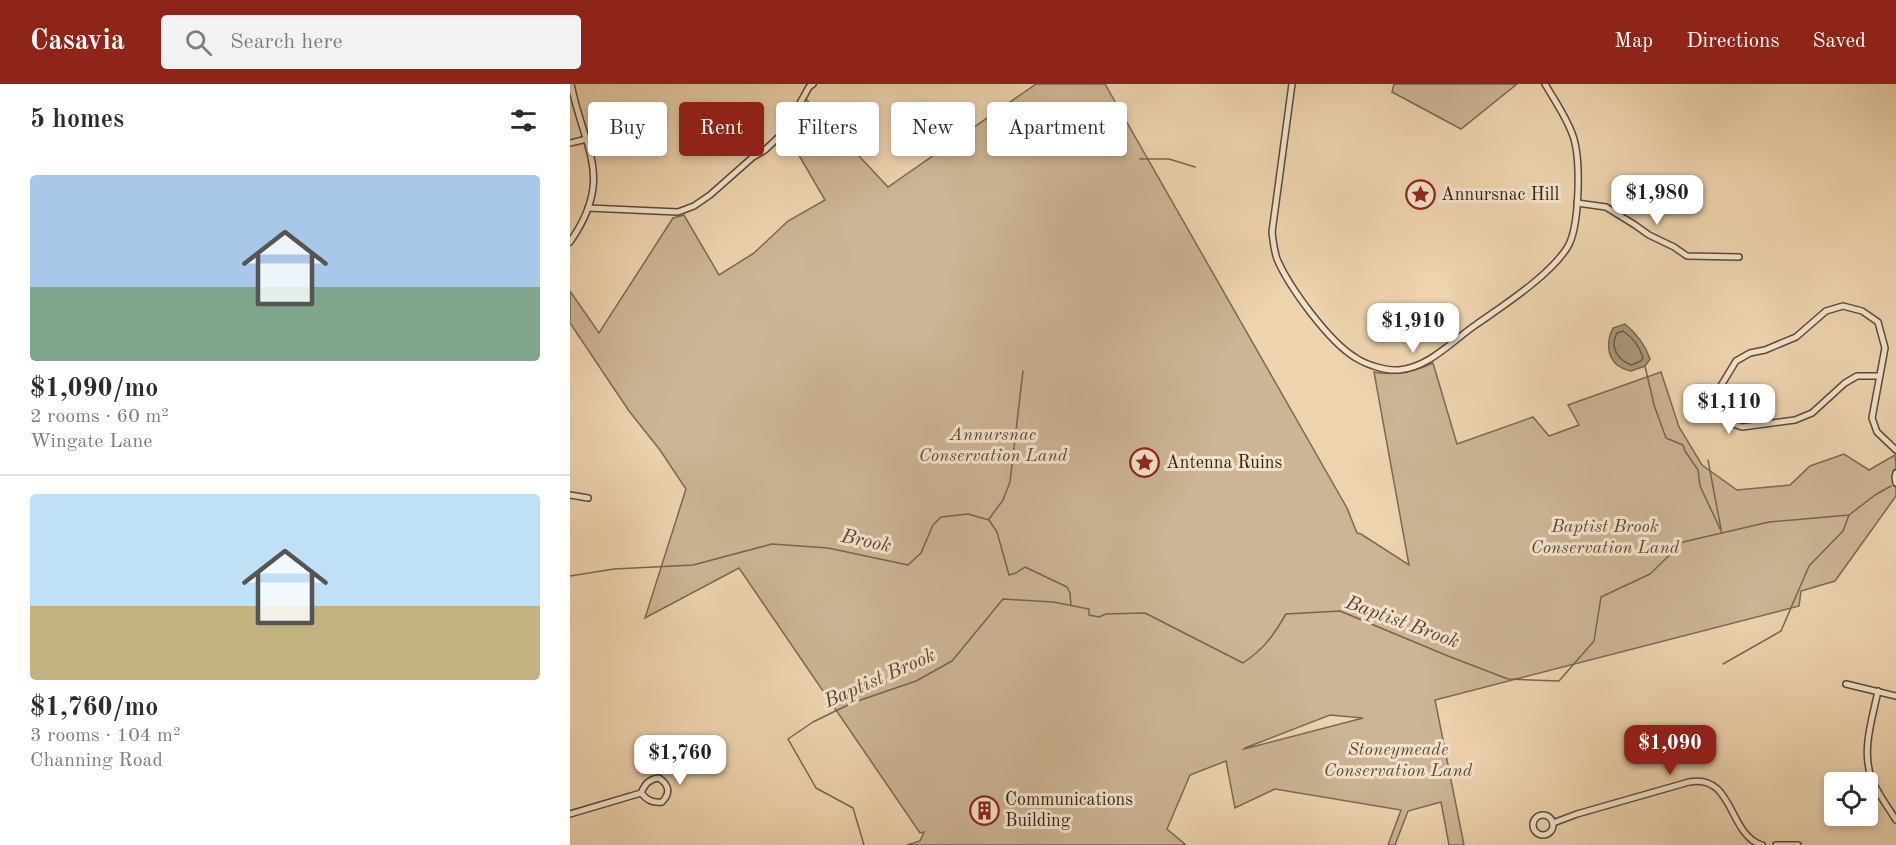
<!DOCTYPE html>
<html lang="en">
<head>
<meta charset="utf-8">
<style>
  body { margin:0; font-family:"Old Standard TT",serif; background:#f2f2f3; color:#2b2b33; height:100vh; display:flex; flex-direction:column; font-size:22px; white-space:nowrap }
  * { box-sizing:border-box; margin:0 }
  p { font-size:20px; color:#7c7c81 }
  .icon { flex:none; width:33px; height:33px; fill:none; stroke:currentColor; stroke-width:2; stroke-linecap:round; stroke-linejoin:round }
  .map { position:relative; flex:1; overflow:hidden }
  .details { display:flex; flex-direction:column; background:#fff; width:570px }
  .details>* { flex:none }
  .guide { position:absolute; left:18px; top:18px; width:570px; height:54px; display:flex; gap:12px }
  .fabs { position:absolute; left:1254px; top:688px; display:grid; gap:12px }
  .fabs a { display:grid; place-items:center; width:54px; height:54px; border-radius:6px; background:#fff; box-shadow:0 3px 9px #0003; font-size:30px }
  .price { position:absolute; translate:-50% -51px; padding:0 14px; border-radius:12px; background:#fff; color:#222; font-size:20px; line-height:39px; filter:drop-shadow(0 2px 3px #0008) }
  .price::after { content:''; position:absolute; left:50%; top:36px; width:18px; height:14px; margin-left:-9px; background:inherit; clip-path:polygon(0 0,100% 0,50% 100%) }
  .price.on { background:#8f2418; color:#fff }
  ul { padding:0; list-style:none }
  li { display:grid; align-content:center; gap:12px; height:318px; padding:0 30px }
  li+li { border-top:2px solid #e1e1e2 }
  li span { display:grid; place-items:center; height:186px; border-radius:6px; color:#555 }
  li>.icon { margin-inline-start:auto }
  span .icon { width:108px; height:108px; fill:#fffc; stroke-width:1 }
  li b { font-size:26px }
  h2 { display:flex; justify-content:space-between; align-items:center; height:72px; padding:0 30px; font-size:26px }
  .tag { padding:0 21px; border-radius:6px; background:#fff; box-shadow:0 3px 9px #0003; font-size:21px; line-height:54px }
  .tag.on { background:#8f2418; color:#fff }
  header { display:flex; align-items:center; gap:36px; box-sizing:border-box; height:84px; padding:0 30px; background:#8f2418; color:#fff }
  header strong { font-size:28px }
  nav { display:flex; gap:33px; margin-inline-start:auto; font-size:21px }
  .search { width:420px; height:54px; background:#f2f2f3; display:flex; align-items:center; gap:15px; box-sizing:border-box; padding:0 21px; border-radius:6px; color:#7c7c81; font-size:22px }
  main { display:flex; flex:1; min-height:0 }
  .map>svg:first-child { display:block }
</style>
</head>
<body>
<header>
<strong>Casavia</strong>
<div class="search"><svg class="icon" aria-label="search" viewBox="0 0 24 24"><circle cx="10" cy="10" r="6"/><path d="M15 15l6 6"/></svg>Search here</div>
<nav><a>Map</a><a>Directions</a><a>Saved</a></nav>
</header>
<main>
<section class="details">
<h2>5 homes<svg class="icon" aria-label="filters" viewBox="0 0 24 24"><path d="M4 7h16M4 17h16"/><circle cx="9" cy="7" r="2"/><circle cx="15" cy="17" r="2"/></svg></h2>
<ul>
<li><span style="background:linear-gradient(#a9c7e8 60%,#7fa58c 0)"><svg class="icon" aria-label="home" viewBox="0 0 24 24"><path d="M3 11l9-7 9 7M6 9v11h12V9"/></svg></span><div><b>$1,090/mo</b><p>2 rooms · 60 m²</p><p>Wingate Lane</p></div></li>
<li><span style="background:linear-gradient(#bfe0f5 60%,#c2b280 0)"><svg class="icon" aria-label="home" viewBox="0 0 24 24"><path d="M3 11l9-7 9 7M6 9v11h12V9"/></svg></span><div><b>$1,760/mo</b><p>3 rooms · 104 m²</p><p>Channing Road</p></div></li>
</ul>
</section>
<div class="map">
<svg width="1326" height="761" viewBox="0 0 1326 761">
  <rect width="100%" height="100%" fill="#edd3ae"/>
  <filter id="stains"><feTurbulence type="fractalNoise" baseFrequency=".00333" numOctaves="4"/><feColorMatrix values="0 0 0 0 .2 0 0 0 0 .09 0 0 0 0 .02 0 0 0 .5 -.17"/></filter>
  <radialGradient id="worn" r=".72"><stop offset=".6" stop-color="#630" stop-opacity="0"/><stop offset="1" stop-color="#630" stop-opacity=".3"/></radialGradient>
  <g fill="#ccb494" stroke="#7a6954" stroke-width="1.5" fill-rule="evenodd">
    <path d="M 466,0 L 535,0 L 777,424 L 787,449 L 791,450 L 839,481 L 804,288 C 825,292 843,288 863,279 L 887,360 L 963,333 L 979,352 L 1009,341 L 998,321 L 1091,288 L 1109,343 L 1132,381 L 1167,406 L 1220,401 L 1240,382 L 1274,370 L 1299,386 L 1325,371 L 1326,383 L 1322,393 L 1326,405 L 1326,412 L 1265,497 L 1231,507 L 1229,522 L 865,616 L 894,761 L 879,761 L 871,718 L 838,727 L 825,761 L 818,761 L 831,726 L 705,705 L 665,724 L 656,677 L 620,691 L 597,745 L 616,761 L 337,761 L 350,757 L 354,748 L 350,749 L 169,484 L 75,534 L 116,405 L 90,366 L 59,327 L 0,239 L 0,207 L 29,249 L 103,134 L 114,131 L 149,191 L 184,169 L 218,137 L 255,116 L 216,49 L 235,14 L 318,103 ZM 760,631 L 793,634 L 674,665 L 675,664 Z"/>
    <path d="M 824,0 L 947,0 L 891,45 L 822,8 Z"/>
  </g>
  <path fill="#aa9579" stroke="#766550" stroke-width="1.5" d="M 1055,240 C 1067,250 1075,260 1080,275 L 1075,282 L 1061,287 C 1057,286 1051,284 1047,281 C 1036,271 1037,256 1043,244 Z"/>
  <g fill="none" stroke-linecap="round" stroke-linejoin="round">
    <path stroke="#6a5a46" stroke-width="1.5" d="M 1053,247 C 1062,253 1070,263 1073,274 L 1071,277 L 1061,281 C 1048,276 1039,263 1047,249 Z"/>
    <g stroke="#766550" stroke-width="1.5">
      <path d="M 570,75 L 599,75 L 625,83"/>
      <path d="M 1075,282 L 1084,321 L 1096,354 L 1113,361 L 1115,367 L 1128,386 L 1130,402 L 1152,449"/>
      <path d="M 1138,376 L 1151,445"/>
      <path d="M 419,435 L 433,416 L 440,398 L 453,287"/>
      <path d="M 0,492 L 44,485 L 123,481 L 202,460 L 258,464 L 338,481 L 351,469 L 363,441 L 371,433 L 398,430 L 419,436 L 427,448 L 439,491 L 446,489 L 455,483 L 497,503 L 500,509 L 501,521"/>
      <path d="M 1153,580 L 1211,547 L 1239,482 L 1273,447 L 1279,431"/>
      <path d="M 294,761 L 283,724 L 246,704 L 218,655 L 243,638 L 282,619 L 346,597 L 382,577 L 433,515 L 483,518 L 519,525 L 519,531 L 529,533 L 536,530 L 575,529 L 673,579 C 695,564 703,552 716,530 L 770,527 L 878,572 L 938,595 L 989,597 L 1024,557 L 1031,513 L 1080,490 L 1113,458 L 1199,438 L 1279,431 L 1305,411 L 1321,402"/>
    </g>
    <defs>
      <g id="street">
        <path d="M 722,0 L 702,148 C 703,157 704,166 707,175 C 719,203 759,258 786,274 C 797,281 816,287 829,286 C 860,283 883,256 907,240 C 934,221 979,192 997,164 C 1010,144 1011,75 1003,52 C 997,34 985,17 975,0"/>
        <path d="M 0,59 L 17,55"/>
        <path d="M 1007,119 L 1036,123 L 1065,141 L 1079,151 L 1104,163 L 1117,172 L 1169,173"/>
        <path d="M 18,124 L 108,128 L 124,122 L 140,111 L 183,73 L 195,66 L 214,48 L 239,3 L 243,0"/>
        <path d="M 0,158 C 45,93 14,66 1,0"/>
        <path d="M 1309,292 L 1287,292 L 1275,299 L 1242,329 L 1225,336 L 1172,343 L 1163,340 L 1154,333 L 1148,317 L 1149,305 L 1166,277 L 1180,269 L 1195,266 L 1226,253 L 1256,227 L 1273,222 L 1292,227 L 1308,238 L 1315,264 L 1302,334 L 1307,348 L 1326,366"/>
        <path d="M 1326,389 L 1325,393 L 1326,399"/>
        <path d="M 0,411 L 18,414"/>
        <path d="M 1276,600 L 1326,612"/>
        <path d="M 1308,607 C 1302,636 1291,667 1302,696 C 1308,710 1318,723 1326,736"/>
        <path d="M 0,730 L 71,709 C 75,700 79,695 89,694 C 99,701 101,709 92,718 C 82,719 77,716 71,709"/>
        <circle cx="973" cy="741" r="10"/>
        <path d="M 983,739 L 1007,730 L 1119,698 C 1164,689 1158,751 1192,761"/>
        <path d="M 1206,761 L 1228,761"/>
      </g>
    </defs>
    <use href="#street" stroke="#5a4b3a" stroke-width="8"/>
    <use href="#street" stroke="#f3e2ca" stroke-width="5"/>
  </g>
  <defs>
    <symbol id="sight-ring" viewBox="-11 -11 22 22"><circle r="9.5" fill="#f3e2ca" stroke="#8f2418" stroke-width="1.5"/><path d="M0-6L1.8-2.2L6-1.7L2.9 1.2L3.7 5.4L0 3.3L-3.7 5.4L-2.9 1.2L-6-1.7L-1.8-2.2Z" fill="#8f2418"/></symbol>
    <symbol id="building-ring" viewBox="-11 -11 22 22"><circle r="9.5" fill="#f3e2ca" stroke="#8f2418" stroke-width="1.5"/><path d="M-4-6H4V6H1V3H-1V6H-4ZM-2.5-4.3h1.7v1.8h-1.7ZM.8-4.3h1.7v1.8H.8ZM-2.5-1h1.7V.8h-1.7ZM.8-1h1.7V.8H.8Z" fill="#8f2418"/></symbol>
  </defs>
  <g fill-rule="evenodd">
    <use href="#sight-ring" x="834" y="94" width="33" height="33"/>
    <use href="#sight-ring" x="558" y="362" width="33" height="33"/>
    <use href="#building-ring" x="398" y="710" width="33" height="33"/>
  </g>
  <g text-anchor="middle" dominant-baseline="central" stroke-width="6" stroke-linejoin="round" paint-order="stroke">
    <g font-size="18" fill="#291e13" stroke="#f3e2ca" text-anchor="start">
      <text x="871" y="111">Annursnac Hill</text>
      <text x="596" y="379">Antenna Ruins</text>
      <text x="435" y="716">Communications<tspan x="435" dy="21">Building</tspan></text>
    </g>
    <g font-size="18" font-style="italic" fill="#5a4b3a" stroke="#f3e2ca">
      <text x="423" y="351">Annursnac<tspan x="423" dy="21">Conservation Land</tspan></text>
      <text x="1035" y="443">Baptist Brook<tspan x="1035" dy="21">Conservation Land</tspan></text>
      <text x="828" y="666">Stoneymeade<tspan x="828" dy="21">Conservation Land</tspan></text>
    </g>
    <g font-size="20" font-style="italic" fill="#564837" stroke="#f3e2ca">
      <text transform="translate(296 458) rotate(12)">Brook</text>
      <text transform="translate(832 539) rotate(20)">Baptist Brook</text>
      <text transform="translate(310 595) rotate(-24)">Baptist Brook</text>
    </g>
  </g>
  <rect width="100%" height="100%" filter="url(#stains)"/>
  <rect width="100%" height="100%" fill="url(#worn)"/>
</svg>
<div class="fabs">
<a><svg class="icon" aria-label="locate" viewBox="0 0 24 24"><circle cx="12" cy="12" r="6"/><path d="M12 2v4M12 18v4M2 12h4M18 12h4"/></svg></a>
</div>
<b class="price" style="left:1087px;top:142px">$1,980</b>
<b class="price" style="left:843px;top:270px">$1,910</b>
<b class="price" style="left:1159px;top:351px">$1,110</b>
<b class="price on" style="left:1100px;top:692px">$1,090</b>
<b class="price" style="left:110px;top:702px">$1,760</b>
<div class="guide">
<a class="tag">Buy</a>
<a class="tag on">Rent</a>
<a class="tag">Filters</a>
<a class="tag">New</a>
<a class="tag">Apartment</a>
</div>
</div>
</main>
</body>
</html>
